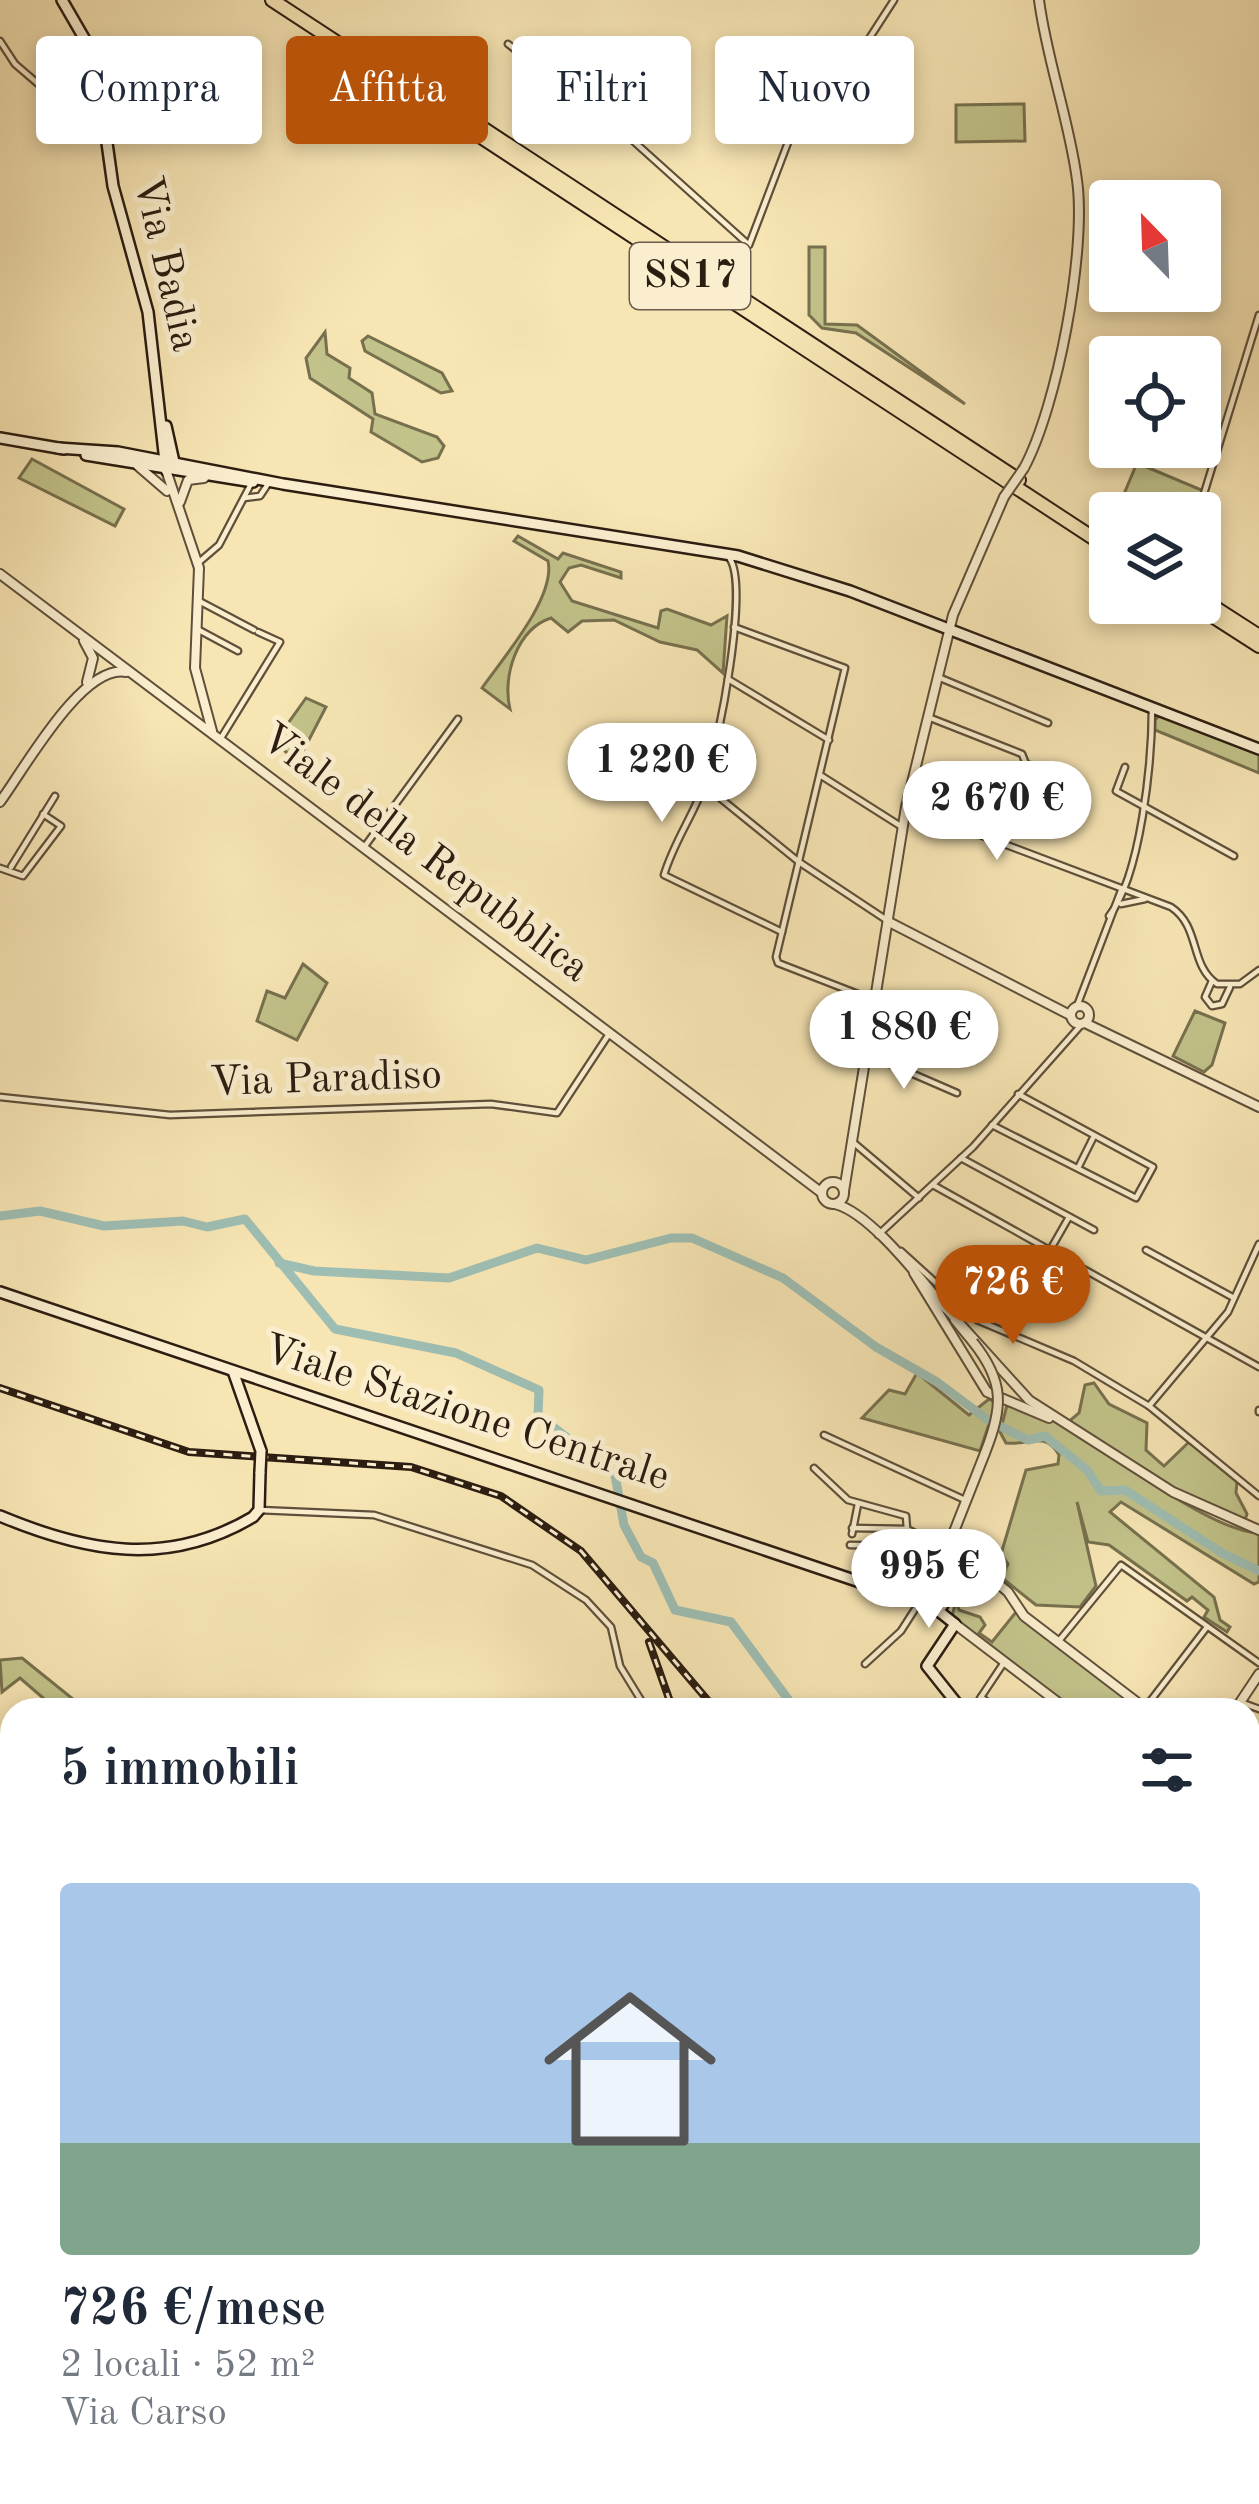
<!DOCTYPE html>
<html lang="it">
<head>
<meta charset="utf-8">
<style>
  body { margin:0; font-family:"Old Standard TT",serif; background:#f6f6f7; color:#1f2937; height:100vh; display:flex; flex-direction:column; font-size:45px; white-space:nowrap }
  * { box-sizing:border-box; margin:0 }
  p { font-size:39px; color:#747a83 }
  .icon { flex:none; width:66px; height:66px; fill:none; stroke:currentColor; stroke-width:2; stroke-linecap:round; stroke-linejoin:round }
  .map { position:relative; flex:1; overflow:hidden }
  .panel { position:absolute; left:0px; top:1698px; width:1260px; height:807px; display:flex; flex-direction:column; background:#fff; border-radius:36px 36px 0 0; box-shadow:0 6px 18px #0003 }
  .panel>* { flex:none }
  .hud { position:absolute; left:36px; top:36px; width:1188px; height:108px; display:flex; gap:24px }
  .needle { width:78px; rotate:337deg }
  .buttons { position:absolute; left:1089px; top:180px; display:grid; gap:24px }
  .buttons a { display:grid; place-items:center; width:132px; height:132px; border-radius:12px; background:#fff; box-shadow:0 6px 18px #0003; font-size:60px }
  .price { position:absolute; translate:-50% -102px; padding:0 27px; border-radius:42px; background:#fff; color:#222; font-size:39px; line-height:78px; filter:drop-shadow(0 3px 6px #0008) }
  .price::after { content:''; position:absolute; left:50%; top:72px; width:36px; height:27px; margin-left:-18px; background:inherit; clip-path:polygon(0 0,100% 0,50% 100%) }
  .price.current { background:#b45309; color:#fff }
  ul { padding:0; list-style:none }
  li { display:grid; align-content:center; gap:24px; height:636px; padding:0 60px }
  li+li { border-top:3px solid #e0e1e3 }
  li span { display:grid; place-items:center; height:372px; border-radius:12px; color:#555 }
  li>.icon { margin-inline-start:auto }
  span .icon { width:216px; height:216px; fill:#fffc; stroke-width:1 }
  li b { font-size:51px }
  h2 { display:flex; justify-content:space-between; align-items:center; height:144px; padding:0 60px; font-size:51px }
  .chip { padding:0 42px; border-radius:12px; background:#fff; box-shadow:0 6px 18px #0003; font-size:42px; line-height:108px }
  .chip.current { background:#b45309; color:#fff }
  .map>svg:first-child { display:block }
</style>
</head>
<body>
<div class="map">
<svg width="1259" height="2504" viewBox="0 0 1259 2504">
  <rect width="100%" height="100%" fill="#f7e5b4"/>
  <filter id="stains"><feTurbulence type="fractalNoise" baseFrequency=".00167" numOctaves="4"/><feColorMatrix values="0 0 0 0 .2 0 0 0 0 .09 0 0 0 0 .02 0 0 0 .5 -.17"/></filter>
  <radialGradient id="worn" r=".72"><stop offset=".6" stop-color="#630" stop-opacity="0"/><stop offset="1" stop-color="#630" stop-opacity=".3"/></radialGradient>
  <g fill="#c2c38a" stroke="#77704e" stroke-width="3">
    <path d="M 1024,104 L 1025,141 L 956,142 L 956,105 Z"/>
    <path d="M 809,247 L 825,247 L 825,324 L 857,325 L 965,404 L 856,333 L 822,328 L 809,315 Z"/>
    <path d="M 325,332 L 327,354 L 350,368 L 349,378 L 372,393 L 375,414 L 437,437 L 444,446 L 438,458 L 422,462 L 371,432 L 373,419 L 310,378 L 306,358 Z"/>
    <path d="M 368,336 L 442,373 L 452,391 L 441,393 L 365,351 L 362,341 Z"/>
    <path d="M 32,459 L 124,509 L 115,526 L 19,478 Z"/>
    <path d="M 1137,463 L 1204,491 L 1197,513 L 1116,513 Z"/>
    <path d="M 518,536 L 558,559 L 563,553 L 621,572 L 621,578 L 581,565 L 569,568 L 560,582 L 572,601 L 658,628 L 661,611 L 667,609 L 711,625 L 727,616 L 723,673 L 697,650 L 660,642 L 614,620 L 582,621 L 568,632 L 551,618 C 517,629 502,676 510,709 L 482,688 C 503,658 556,597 548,561 L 514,541 Z"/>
    <path d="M 306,698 L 326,707 L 298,761 L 274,743 Z"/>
    <path d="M 1161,714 L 1259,752 L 1259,773 L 1155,730 L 1155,720 Z"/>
    <path d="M 303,964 L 327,983 L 297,1040 L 257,1021 L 267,991 L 285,998 Z"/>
    <path d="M 1195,1011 L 1225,1023 L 1212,1065 L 1204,1072 L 1173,1056 Z"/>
    <path d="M 917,1373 L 969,1415 L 989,1399 L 996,1403 L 980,1451 L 862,1418 L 889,1390 L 905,1394 Z"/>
    <path d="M 1094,1383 L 1109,1404 L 1147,1423 L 1146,1450 L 1164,1466 L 1189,1442 L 1237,1481 L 1236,1493 L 1247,1514 L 1244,1523 L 1169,1487 L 1067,1423 L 1079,1413 L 1085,1385 Z"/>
    <path d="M 1007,1405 C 1027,1412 1050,1417 1069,1428 C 1116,1455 1209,1531 1259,1533 L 1259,1582 L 1254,1584 L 1121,1502 L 1110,1512 L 1214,1597 L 1220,1620 L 1230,1627 L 1227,1632 L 1204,1617 L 1208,1610 L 1192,1597 L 1187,1601 L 1109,1545 L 1088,1542 L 1077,1502 L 1096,1586 L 1080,1607 L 1036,1605 L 1002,1578 L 1008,1564 L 1001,1554 L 1026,1470 L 1058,1464 L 1059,1455 C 1045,1430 1027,1446 1006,1443 L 1000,1432 Z"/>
    <path d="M 956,1601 L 959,1610 L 980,1617 L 985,1625 L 979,1633 L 992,1642 L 1016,1612 L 1142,1710 L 1073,1710 L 952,1616 Z"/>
    <path d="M 22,1658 L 74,1700 L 86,1703 L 83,1710 L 57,1710 L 20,1678 L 2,1692 L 0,1660 Z"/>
  </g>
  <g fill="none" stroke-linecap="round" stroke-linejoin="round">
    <g stroke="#9ebeb3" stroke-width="9">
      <path d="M 0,1216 L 40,1211 L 104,1226 L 183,1221 L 207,1227 L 245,1219 L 335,1329 L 456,1353 L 539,1390 L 538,1415 L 615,1475 L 624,1525 L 641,1557 L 653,1563 L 675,1610 L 731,1622 L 796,1710"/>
      <path d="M 279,1263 L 314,1271 L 449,1278 L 537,1248 L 586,1260 L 671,1238 L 692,1238 L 783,1278 L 876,1347 L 937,1382 L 988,1420 L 1028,1440 L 1045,1436 L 1087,1470 L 1101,1491 L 1125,1490 L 1222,1553 L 1259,1571"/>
      <path d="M 1248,2191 L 1259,2206"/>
    </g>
    <defs>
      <g id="minor">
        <path d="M 0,41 L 15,64 L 105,141"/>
        <path d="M 508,44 L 621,130 L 749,245 L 792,132 L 845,76 L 894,0"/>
        <path d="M 244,498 L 260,496 L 268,484"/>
        <path d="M 1198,513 L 1259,315"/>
        <path d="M 730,559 C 749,588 719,742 706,780 C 695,813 674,841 664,875 L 782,932"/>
        <path d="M 198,563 L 219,545 L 252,482"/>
        <path d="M 199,601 L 254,630"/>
        <path d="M 734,627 L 845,668 L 776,957 L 778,963 L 876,1001"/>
        <path d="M 197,629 L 238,651"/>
        <path d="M 938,677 L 1048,723"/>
        <path d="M 728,679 L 829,740"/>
        <path d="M 928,717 L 1022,754 L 1026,764 L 1040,768"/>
        <path d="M 221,738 L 280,642 L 258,632"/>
        <path d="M 1125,767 L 1116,791 L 1234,856"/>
        <path d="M 820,775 L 902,827"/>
        <path d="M 704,785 L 799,862 L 888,921"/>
        <path d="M 906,807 L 1171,907 C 1201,927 1189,965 1217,984 L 1240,984 L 1259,970"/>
        <path d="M 365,846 L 458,719"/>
        <path d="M 11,867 L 55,796"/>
        <path d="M 0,868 L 23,876 L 61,826 L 43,814"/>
        <path d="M 1121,904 L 1145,899"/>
        <path d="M 1109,916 C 1141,876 1152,761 1152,707"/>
        <path d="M 1212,981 L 1205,997 L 1212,1006 L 1222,1004 L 1230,987"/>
        <path d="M 1077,1006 L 1122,888"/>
        <path d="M 867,1054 L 957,1093"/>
        <path d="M 0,1097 L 170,1115 L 491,1104 L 557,1113 L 609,1034"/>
        <path d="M 992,1125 L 1136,1198 L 1153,1167 L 1018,1094"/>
        <path d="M 854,1143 L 919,1198"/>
        <path d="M 961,1158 L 1094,1230"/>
        <path d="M 1078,1168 L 1094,1136"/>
        <path d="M 933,1185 L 1259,1367"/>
        <path d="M 878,1235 L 973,1147 L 1082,1024"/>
        <path d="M 1146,1250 L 1234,1298"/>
        <path d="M 901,1251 L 977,1320 L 1074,1361 L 1149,1406 L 1259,1496"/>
        <path d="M 1049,1252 L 1069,1217"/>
        <path d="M 1149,1406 L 1228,1312 L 1259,1244"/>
        <path d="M 1259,1410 L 1259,1412"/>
        <path d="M 824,1435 L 965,1500"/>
        <path d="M 814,1468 L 848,1500 L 906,1516 L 907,1529 L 919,1535 L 917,1546"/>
        <path d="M 259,1510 L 374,1515 L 532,1565 L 586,1600 L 611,1627 L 620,1666 L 647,1710"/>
        <path d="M 852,1528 L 907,1529"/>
        <path d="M 852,1534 L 858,1504"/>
        <path d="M 850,1545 L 917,1546 L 942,1554"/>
        <path d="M 1058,1642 L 1121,1565 L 1259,1663"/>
        <path d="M 865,1664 L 901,1631 L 917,1606"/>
        <path d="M 1240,1702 L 1259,1709"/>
        <path d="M 1145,1708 L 1207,1627"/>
        <path d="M 973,1710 L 981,1697"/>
        <path d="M 997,1710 L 981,1697 L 1003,1664"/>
        <path d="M 1047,1710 L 1055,1700"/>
        <path d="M 0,1751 L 12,1758"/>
        <path d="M 1248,1807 L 1259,1800"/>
        <path d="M 1248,1843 L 1259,1850"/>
        <path d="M 1248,1864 L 1259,1870"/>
        <path d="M 1248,1903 L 1259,1878"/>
        <path d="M 1248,1990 L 1259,1997"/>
        <path d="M 0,1993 L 12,2002"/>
        <path d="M 1248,2019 L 1259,2004"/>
        <path d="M 0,2039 L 12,2019"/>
        <path d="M 1248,2040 L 1259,2028"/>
        <path d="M 1248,2040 L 1259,2047"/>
        <path d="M 1248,2053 L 1259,2057"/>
        <path d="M 0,2091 L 12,2102"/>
        <path d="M 0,2126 L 12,2122"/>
        <path d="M 1175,2493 L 1178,2504"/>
        <path d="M 483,2504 L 486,2493"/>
        <path d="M 971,2504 L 974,2493"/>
      </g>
      <g id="tertiary">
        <path d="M 138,466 L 167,491"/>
        <path d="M 1024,468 C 1057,407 1087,250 1077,180 C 1069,119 1047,61 1039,0"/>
        <path d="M 166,470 L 199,568 L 195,668 L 212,731"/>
        <path d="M 180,502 L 188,480 L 204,478"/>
        <path d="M 0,574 L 822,1193"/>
        <path d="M 84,641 L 93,658 L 87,682"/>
        <path d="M 0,802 C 25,768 82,664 126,672"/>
        <path d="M 889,922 L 1070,1015"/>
        <circle cx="1080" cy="1015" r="9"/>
        <path d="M 1085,1023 L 1259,1107"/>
        <circle cx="833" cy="1193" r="11"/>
        <path d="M 844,1191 L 906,807 L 953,615 L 1004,497"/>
        <path d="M 835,1204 C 871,1213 921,1280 945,1308"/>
        <path d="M 914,1273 L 987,1392 L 1049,1418"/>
        <path d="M 943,1305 L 1029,1400 L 1173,1492 L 1259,1530"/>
        <path d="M 955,1320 L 973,1342"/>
        <path d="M 929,1595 L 985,1453"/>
        <path d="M 942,1595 L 983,1571 L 1008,1592 L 1024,1616 L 1147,1710"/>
        <path d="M 955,1624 L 1068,1710"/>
        <path d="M 1235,1710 L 1259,1674"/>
      </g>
      <g id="secondary">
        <path d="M 62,0 L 95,57 L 113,186 L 148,312 L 166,470"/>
        <path d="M 166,426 L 174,462"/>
        <path d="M 0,438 L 64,449"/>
        <path d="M 58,448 L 118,452 L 283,484 L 738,556 L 850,591 L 1259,749"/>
        <path d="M 86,455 L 253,482"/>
        <path d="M 0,1292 L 928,1605"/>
        <path d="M 233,1371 L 261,1451"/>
        <path d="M 0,1516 C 86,1552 167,1568 253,1517 L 259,1510 L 260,1472"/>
        <circle cx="936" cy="1601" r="8"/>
        <path d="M 936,1609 L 955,1624 L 927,1666 L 962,1710"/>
        <path d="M 1248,2104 L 1259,2111"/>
        <path d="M 517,2504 L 541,2493"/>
      </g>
      <g id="trunk">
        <path d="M 272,0 L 1110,549"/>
        <path d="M 484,129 L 1019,480"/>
        <path d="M 1200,598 L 1259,636"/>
        <path d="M 1192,603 L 1259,646"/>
      </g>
    </defs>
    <use href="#minor" stroke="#5f4f3a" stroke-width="9"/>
    <use href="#tertiary" stroke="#5f4f3a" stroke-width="12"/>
    <use href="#secondary" stroke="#2c1d11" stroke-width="14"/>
    <use href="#trunk" stroke="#2c1d11" stroke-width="16"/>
    <use href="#minor" stroke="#faeece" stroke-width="4.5"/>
    <use href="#tertiary" stroke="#faeece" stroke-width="8"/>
    <use href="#secondary" stroke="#faeece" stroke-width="9"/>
    <use href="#trunk" stroke="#f7e5b4" stroke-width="12"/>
    <defs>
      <g id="rail">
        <path d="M 0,1388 L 189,1452 L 411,1467 L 501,1496 L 581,1551 L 716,1710"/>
        <path d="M 649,1642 L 673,1710"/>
        <path d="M 1220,2493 L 1224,2504"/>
        <path d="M 15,2504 L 27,2493"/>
      </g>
    </defs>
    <use href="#rail" stroke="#2c1d11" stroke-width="8"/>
    <use href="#rail" stroke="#faeece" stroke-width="3" stroke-dasharray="9" stroke-linecap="butt"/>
    <defs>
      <g id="tertiary-bridge">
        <path d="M 1004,497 L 1024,468"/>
        <path d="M 973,1342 C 1005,1382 1003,1407 985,1453"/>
      </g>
      <path id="secondary-bridge" d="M 260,1472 L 261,1451"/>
    </defs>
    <use href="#tertiary-bridge" stroke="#5f4f3a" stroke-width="12" stroke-linecap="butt"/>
    <use href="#secondary-bridge" stroke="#2c1d11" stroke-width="14" stroke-linecap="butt"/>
    <use href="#tertiary-bridge" stroke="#faeece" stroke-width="8"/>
    <use href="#secondary-bridge" stroke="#faeece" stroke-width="9"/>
  </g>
  <g text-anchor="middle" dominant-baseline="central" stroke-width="10" stroke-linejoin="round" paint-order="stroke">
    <rect fill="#faeece" stroke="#6a5c4a" stroke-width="3" x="630" y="243" width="120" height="66" rx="9"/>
    <g font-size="39" font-weight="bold" fill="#2c1d11">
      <text x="690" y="276">SS17</text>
    </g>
    <g font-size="42" fill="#2c1d11" stroke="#faeece">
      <text transform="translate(165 264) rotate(77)">Via Badia</text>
      <text transform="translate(424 854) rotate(37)">Viale della Repubblica</text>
      <text transform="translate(326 1080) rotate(-2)">Via Paradiso</text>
      <text transform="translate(466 1414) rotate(18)">Viale Stazione Centrale</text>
    </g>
  </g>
  <rect width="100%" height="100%" filter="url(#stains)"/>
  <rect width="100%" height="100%" fill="url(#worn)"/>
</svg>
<div class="buttons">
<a><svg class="needle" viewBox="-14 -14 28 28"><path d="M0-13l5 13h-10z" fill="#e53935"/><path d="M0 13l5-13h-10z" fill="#747a83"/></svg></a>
<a><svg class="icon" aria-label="locate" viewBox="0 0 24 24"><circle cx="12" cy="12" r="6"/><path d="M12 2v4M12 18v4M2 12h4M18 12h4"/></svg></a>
<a><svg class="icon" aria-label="layers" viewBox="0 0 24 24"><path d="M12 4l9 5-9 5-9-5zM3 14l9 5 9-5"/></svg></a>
</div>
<b class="price" style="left:662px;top:825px">1 220 €</b>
<b class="price" style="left:997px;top:863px">2 670 €</b>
<b class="price" style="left:904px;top:1092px">1 880 €</b>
<b class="price current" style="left:1013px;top:1347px">726 €</b>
<b class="price" style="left:929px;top:1631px">995 €</b>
<div class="hud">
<a class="chip">Compra</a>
<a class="chip current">Affitta</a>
<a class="chip">Filtri</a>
<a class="chip">Nuovo</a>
</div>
<section class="panel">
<h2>5 immobili<svg class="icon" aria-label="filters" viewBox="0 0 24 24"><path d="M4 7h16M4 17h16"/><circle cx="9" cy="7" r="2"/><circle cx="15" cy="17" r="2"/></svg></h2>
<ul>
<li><span style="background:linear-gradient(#a9c7e8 70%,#7fa58c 0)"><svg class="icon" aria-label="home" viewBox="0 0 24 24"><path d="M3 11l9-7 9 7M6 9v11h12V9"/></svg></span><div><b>726 €/mese</b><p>2 locali · 52 m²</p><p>Via Carso</p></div></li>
</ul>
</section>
</div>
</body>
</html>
